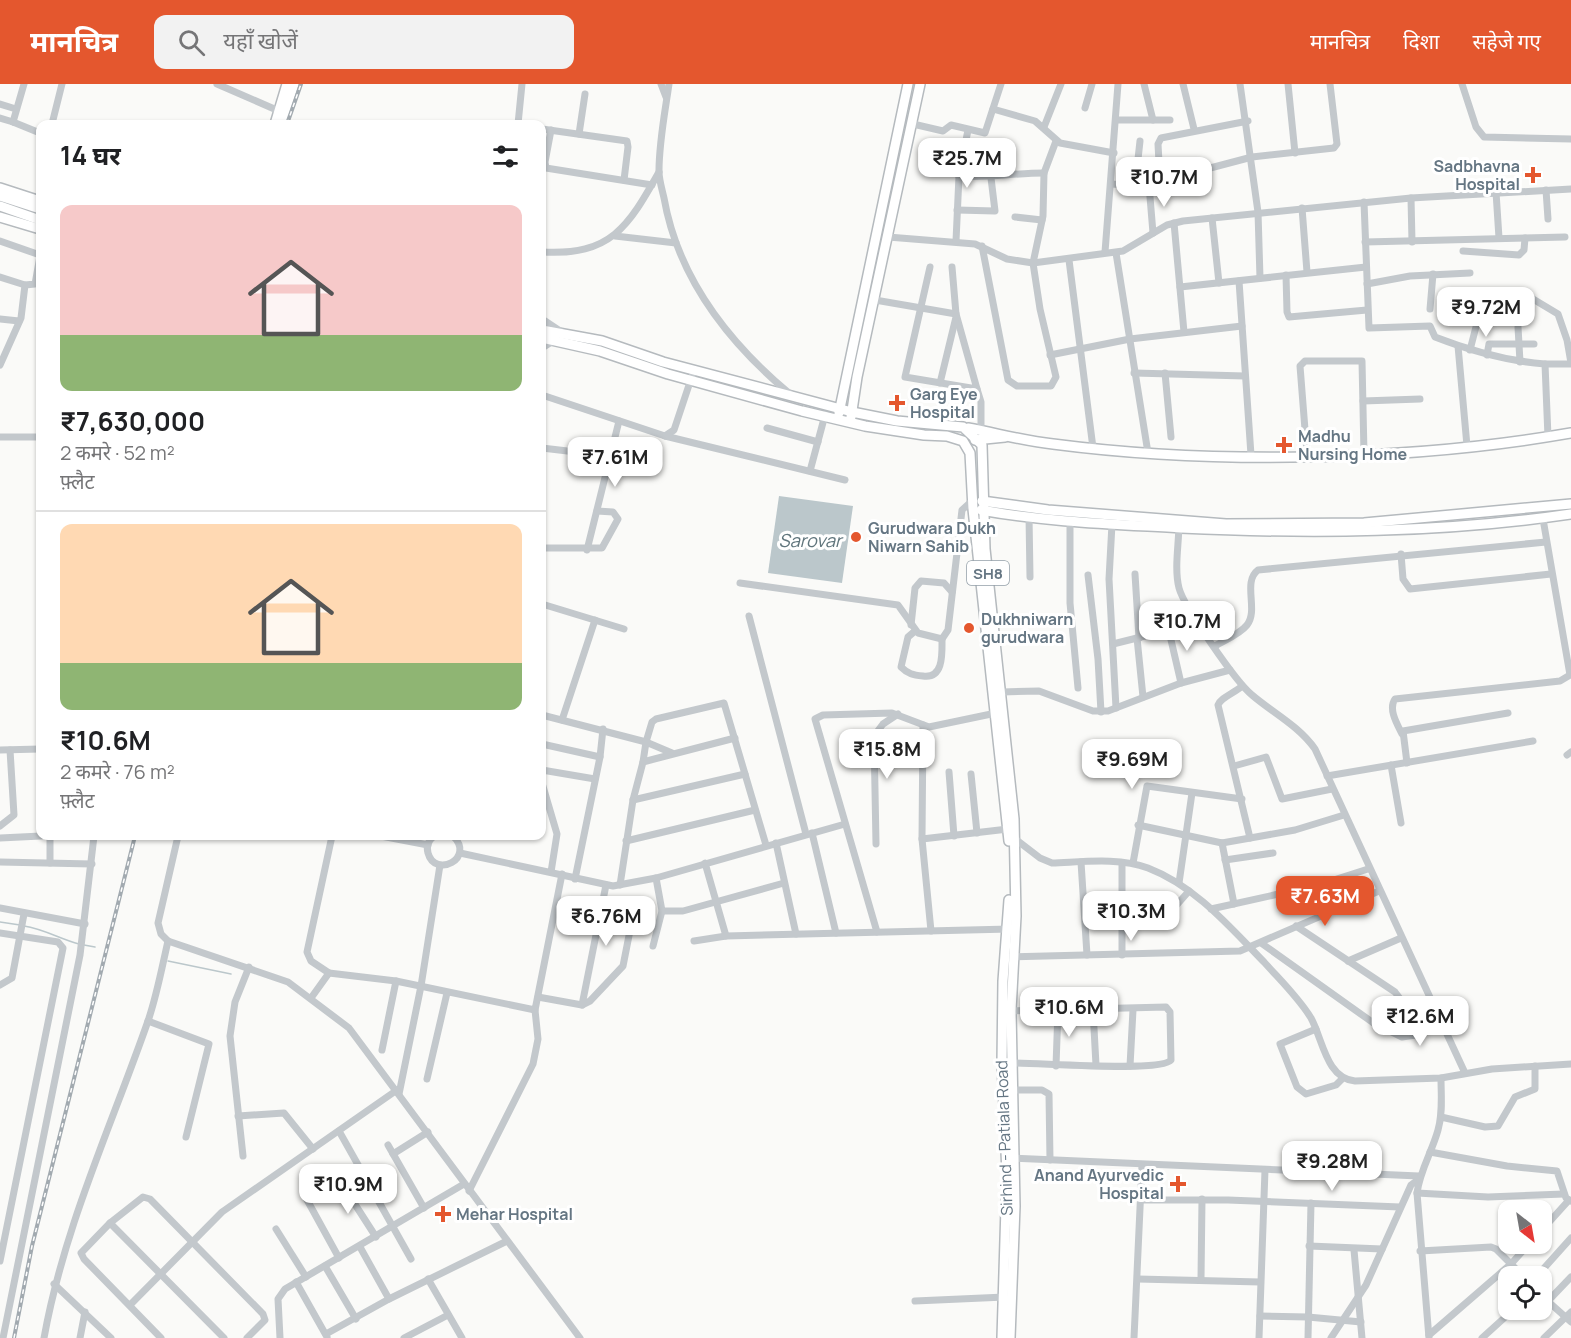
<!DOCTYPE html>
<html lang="hi">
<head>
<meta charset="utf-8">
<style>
  body { margin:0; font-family:Manrope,"Noto Sans Devanagari",sans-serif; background:#f2f2f2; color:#202124; height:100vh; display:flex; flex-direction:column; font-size:22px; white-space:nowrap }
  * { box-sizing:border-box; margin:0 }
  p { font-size:20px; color:#757577 }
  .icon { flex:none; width:33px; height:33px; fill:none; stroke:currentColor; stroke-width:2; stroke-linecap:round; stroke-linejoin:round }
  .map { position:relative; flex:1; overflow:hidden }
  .details { position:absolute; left:36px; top:36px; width:510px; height:720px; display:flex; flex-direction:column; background:#fff; border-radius:12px; box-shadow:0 2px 4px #0004 }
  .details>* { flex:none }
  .needle { width:39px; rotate:149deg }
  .tools { position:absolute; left:1498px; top:1116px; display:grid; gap:12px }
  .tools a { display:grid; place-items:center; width:54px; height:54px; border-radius:12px; background:#fff; box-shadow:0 2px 4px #0004; font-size:30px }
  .price { position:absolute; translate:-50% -51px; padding:0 14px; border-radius:12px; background:#fff; color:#222; font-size:20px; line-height:39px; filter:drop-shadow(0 2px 3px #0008) }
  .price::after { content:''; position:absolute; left:50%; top:36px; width:18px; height:14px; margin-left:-9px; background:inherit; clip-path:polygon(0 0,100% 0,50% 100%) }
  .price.active { background:#e4572e; color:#fff }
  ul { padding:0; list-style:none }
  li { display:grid; align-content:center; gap:12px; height:318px; padding:0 24px }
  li+li { border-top:2px solid #e0e0e0 }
  li span { display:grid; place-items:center; height:186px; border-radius:12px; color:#555 }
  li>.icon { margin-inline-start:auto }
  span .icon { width:108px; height:108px; fill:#fffc; stroke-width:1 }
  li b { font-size:26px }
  h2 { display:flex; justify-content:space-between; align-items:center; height:72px; padding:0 24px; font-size:26px }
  header { display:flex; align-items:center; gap:36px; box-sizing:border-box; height:84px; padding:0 30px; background:#e4572e; color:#fff }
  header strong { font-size:28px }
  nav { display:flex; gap:33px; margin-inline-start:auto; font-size:21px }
  .search { width:420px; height:54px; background:#f2f2f2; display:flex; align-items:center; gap:15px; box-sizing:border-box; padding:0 21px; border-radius:12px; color:#757577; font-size:22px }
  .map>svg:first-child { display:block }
</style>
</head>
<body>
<header>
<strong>मानचित्र</strong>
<div class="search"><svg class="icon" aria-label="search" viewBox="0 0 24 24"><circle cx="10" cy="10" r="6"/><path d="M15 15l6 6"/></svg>यहाँ खोजें</div>
<nav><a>मानचित्र</a><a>दिशा</a><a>सहेजे गए</a></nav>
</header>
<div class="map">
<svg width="1571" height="1254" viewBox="0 0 1571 1254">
  <rect width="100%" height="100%" fill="#fafaf8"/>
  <path fill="#bbc7cb" d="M 779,412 L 853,422 L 842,499 L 768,489 Z"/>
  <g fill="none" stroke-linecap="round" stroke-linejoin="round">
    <g stroke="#bbc7cb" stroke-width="1.5">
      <path d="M 0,838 L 20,841"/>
      <path d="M 24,842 C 44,845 60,855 79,860"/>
      <path d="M 84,861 L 95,863"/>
      <path d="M 168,877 L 231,890"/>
    </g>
    <defs>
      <g id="major">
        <path d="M 275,40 L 287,0"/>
        <path d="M 281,40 L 294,0"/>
        <path d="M 0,104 L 40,117"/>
        <path d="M 0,112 L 40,125"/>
        <path d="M 0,122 L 40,136"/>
        <path d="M 0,133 L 40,145"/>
        <path d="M 542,246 L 602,257 L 663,278 L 852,328 L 897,337 L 963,343 L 982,361 L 985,465 L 1014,735 L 1016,832 L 1011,927 L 1015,1122 L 1010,1254"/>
        <path d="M 542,254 L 600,267 L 668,290 L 802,327 L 865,342 L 924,351 L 947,352 L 963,357 L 970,369 L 973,425 L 1009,757"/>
        <path d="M 839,329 L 908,0"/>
        <path d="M 851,333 L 857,293 L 920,0"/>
        <path d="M 968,344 C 996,349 1024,357 1053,360 C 1214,381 1410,377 1571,349"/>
        <path d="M 975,356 L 1005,353"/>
        <path d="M 982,417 L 1048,426 L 1226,440 L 1364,439 L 1571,420"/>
        <path d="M 981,426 C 1047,438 1114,440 1181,444 C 1312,450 1441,449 1571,430"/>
        <path d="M 1002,1254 L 1007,1090 L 1002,979 L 1003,897 L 1009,816"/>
      </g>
    </defs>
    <use href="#major" stroke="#b5babe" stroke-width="12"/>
    <g stroke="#c3c8cc" stroke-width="7">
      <path d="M 217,0 L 279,27"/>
      <path d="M 661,0 L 666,13"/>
      <path d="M 669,0 C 665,28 659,58 659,87 C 659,96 662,105 664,114 C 678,194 729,259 790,310"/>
      <path d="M 1144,0 L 1153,36"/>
      <path d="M 1183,0 L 1194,45"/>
      <path d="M 1240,0 L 1258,128 L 1260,194"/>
      <path d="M 1288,0 L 1295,69"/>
      <path d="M 1462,0 L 1476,43 L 1484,53 L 1571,55"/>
      <path d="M 0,20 L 16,25"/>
      <path d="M 1085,24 L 1092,0"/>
      <path d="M 993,25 L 1035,37 L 1060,59 L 1114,69"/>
      <path d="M 0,34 L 13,38 L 24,0"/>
      <path d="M 1116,36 L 1170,36"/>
      <path d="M 13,38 L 40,49"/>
      <path d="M 52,40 L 62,0"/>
      <path d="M 518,40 L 522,0"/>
      <path d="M 913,40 L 943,47 L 951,41 L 985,49 L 1001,0"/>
      <path d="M 1044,43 L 1061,0"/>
      <path d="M 542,45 L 627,57 L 628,63 L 624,96"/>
      <path d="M 551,46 L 545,78 L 546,84 L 652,101"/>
      <path d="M 968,46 L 959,92 C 988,94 1014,89 1044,89"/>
      <path d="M 579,50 L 585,10"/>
      <path d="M 1160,97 L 1158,60 L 1161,54 L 1248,37"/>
      <path d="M 1111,100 L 1142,102 L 1252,73 L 1334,64 L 1337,60 L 1330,0"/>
      <path d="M 1149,101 L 1153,149"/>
      <path d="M 1135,102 L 1140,57"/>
      <path d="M 1546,106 L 1548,135"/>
      <path d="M 1496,108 L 1499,154"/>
      <path d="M 1411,114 L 1412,158"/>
      <path d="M 1364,118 L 1369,244 L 1430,242 L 1435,253 C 1471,267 1506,277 1545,280 L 1548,353"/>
      <path d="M 1302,124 L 1307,188"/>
      <path d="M 957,126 L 995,127 L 991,94"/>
      <path d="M 1015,133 L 1042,136"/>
      <path d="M 1212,134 L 1219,199"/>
      <path d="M 1174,139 L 1184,248"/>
      <path d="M 615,152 L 676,159"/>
      <path d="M 888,153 L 975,160 L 1007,175 L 1033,179 L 1123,167 L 1167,141 L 1183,137 L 1411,114 L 1571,105"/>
      <path d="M 0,157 L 40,171"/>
      <path d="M 956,157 L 959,92"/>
      <path d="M 1365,158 L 1565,153"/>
      <path d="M 982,162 L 1008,296 L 1017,302 L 1051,302 L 1056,293 L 1040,225 L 1033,179 L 1043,132 L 1044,89 L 1056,57"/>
      <path d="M 1463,167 L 1519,171 L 1524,166 L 1525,154"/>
      <path d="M 542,168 C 611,172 628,143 659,88"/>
      <path d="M 1105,168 L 1118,0"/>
      <path d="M 1116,169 L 1148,369"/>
      <path d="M 1069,176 L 1093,364"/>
      <path d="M 930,183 L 905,293 L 977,305 L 956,230 L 952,183"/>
      <path d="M 1286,191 L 1287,228 L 1289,233 L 1367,226"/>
      <path d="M 0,193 L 25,201"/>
      <path d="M 1239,197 L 1251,371"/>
      <path d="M 1367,200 L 1410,192 L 1470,189"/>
      <path d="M 1180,203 L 1366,183"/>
      <path d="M 1533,215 L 1558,230 L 1567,256 L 1571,279"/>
      <path d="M 875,216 L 956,230"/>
      <path d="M 1430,225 L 1433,190"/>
      <path d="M 0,235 L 19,237"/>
      <path d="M 542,235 L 560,247"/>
      <path d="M 1518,243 L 1520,278"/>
      <path d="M 1458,262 L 1467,362"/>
      <path d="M 542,264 L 553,257"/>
      <path d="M 1470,266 L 1478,235"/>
      <path d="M 1050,271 L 1130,255 L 1242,242"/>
      <path d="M 1487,271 L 1489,260 L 1534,260"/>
      <path d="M 1545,280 L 1571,280"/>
      <path d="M 0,281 L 21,234 L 25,201 L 35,200 L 40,172"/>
      <path d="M 1134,289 L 1245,292"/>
      <path d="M 1165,289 L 1171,353"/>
      <path d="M 940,299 L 956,233"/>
      <path d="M 977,305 L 981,318 L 981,346"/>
      <path d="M 542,311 L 665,352 L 674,346 L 692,292"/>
      <path d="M 1363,317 L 1420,315"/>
      <path d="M 767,344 L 818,358"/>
      <path d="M 665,352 L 845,396"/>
      <path d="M 0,353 L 40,353"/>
      <path d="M 542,364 L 610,372"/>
      <path d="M 1307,371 L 1300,282 L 1305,277 L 1362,277 L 1364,370"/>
      <path d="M 810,387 L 825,331"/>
      <path d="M 1029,432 L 1030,493"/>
      <path d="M 1070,436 L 1070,519 L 1078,604"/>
      <path d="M 1179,439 C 1179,460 1174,484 1179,504 C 1184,523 1236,598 1252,611 C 1273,629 1299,642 1315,665 L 1465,989"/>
      <path d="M 1112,440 L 1109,495 L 1116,624"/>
      <path d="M 542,464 L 602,464 L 618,435 L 613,428 L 597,427"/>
      <path d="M 587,466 L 619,337"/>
      <path d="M 1401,470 L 1403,495 L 1410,505 L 1551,490"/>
      <path d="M 1135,490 L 1139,554"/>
      <path d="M 1088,491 L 1098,575 L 1101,628"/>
      <path d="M 740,499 L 898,521 L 918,549 L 942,555 L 948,546 L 962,426 L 973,416"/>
      <path d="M 542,520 L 624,545"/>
      <path d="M 749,532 L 806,750"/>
      <path d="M 911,541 L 915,504 L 921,497 L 944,499 L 952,508"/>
      <path d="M 1168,543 L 1181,599"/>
      <path d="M 915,547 L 908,553 L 901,583 C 908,590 913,591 923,592 C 944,595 942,569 942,555"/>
      <path d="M 1137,554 L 1143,613"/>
      <path d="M 1113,560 L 1157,549 L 1190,528"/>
      <path d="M 1215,562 C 1225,556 1240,550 1247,541 C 1259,526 1242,498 1258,486 L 1546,458"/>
      <path d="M 1242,602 C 1235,609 1221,613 1218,621 L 1250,754"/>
      <path d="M 1002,608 L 1039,607 L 1093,627 L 1108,627 L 1181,599 L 1230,586"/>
      <path d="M 542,631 L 646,658 L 652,638 L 656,635 L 724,619 L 766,761"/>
      <path d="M 562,636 L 595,536"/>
      <path d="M 923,641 L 922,755 L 1008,745"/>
      <path d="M 1402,650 C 1397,640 1388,625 1395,615 L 1560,597 L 1570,591 L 1543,435"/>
      <path d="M 542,660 L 600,673"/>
      <path d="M 0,666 L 40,665"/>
      <path d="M 1567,671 L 1571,668"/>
      <path d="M 643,678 L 646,658 L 672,669"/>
      <path d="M 1407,679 L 1403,647 L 1508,629"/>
      <path d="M 1391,681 L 1401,739"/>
      <path d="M 1234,682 L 1266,673 L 1282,715 L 1332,705"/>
      <path d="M 542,686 L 595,695"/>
      <path d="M 949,688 L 954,752"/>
      <path d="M 971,690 L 977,749"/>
      <path d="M 1327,692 L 1533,657"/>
      <path d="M 542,699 L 557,750 L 551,788"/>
      <path d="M 633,716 L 745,690"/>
      <path d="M 1138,741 L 1222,759 L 1295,746 L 1344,731"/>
      <path d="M 0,742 L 14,731 L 10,666"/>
      <path d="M 812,749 L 836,849"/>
      <path d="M 178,752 L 158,839 L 161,850 L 168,857 L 288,898 L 349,944 L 580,1254"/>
      <path d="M 381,752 L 428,761"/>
      <path d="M 434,752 C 429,756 426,762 428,769 C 435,795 476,774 453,752"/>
      <path d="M 0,754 L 41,752"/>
      <path d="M 1014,754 L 1040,774 L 1052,779 C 1082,778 1119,773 1148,784 C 1195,802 1229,842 1264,878 C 1280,896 1298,913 1311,934 C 1323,956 1326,994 1355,997 L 1441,994 L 1492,985 L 1571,980"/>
      <path d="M 922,755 L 931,847"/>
      <path d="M 626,757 L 755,726"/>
      <path d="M 776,759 L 796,850"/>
      <path d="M 1222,759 L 1234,820"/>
      <path d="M 876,760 L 874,652 L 883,640 L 898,630"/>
      <path d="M 460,769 L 613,802 L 656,794 L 845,740"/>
      <path d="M 1225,776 L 1273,769"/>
      <path d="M 0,778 L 92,780"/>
      <path d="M 1081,778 L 1087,871"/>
      <path d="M 50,779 L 50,752"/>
      <path d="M 705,779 L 726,852"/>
      <path d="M 1122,779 L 1122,871"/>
      <path d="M 1133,779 L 1147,702 L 1242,715"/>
      <path d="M 575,795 L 600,673 L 603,645"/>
      <path d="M 1179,799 L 1192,709"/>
      <path d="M 620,801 L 633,716 L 643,678 L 735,654"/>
      <path d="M 0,824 L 85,840"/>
      <path d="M 1124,824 L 1174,824 L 1189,807"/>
      <path d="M 1211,825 L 1315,802 L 1368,785"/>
      <path d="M 662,827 L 683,827 L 784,799"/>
      <path d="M 877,848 L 815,635 L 823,631 L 892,629 L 929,643 L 996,629"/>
      <path d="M 0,849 L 58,858 L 63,864 L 0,1177"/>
      <path d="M 694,857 L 726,852 L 1010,845"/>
      <path d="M 1261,859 L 1372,938 L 1402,953 L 1416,951 L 1417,943 L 1411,929 L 1395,908 L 1296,842"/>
      <path d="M 653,862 L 662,827 L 656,794"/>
      <path d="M 1011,873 L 1240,867 L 1379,807"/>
      <path d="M 1348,877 L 1401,854"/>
      <path d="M 329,889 L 396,897 L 535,926 L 562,790"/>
      <path d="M 0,901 L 12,894 L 24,830"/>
      <path d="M 538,913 L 582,921 L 590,917 L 623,882 L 635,821"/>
      <path d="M 311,914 L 329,889 L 311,877 L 307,868 L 332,752"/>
      <path d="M 582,921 L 606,801"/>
      <path d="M 1093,926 L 1096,981"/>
      <path d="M 148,937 L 209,960 L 186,1053"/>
      <path d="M 1316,945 L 1280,960 L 1297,1003 L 1306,1010 L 1336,1001 L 1342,995"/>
      <path d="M 382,966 L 396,897"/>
      <path d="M 1008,979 C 1032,978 1162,989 1171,976 L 1170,928 L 1166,923 L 1011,927"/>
      <path d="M 1056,982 L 1058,926"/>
      <path d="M 1130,982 L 1133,926"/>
      <path d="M 427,995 L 447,909"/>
      <path d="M 1013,1006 L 1042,1006 L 1049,1010 L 1050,1076"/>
      <path d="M 399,1010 L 421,902 L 440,781"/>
      <path d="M 238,1032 L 284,1029 L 313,1065"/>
      <path d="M 1441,1033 L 1485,1043 L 1498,1042 L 1515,1013 L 1535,1005 L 1535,982"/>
      <path d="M 339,1047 L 411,1175"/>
      <path d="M 388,1061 L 424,1124"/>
      <path d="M 1430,1068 L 1507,1082 L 1557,1087 L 1566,1114 L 1571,1117"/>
      <path d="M 393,1070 L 428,1048"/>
      <path d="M 243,1072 L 230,952 L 235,918 L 249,883"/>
      <path d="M 1012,1074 L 1419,1092"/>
      <path d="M 340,1097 L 376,1153"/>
      <path d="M 469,1107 L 533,980 L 538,955 L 535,926"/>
      <path d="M 1417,1109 L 1488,1113 L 1564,1110"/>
      <path d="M 306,1114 L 339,1174"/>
      <path d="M 1140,1116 L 1228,1116 L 1400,1123"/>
      <path d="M 110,1139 L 224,1254"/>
      <path d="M 276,1145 L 306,1193"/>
      <path d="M 1542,1146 L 1569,1116"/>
      <path d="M 1309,1162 L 1382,1165"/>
      <path d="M 360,1163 L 389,1215"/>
      <path d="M 1354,1166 L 1362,1254"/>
      <path d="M 1420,1167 L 1491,1163 L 1496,1165 L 1523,1192"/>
      <path d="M 325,1182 L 356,1235"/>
      <path d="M 1537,1192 L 1571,1154"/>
      <path d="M 428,1195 L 462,1254"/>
      <path d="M 1138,1195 L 1260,1198"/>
      <path d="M 1201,1195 L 1202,1115"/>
      <path d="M 296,1198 L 327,1253"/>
      <path d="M 54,1200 L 111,1254"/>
      <path d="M 1542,1212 L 1571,1238"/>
      <path d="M 915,1217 L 1005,1213"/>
      <path d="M 1548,1217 L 1571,1193"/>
      <path d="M 130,1221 L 222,1128 L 397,1006"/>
      <path d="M 1260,1232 L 1308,1233 L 1361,1238"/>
      <path d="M 326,1250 L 389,1215 L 507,1157"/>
      <path d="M 1429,1251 L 1511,1180 L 1529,1160"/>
      <path d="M 3,1254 L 80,871 L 94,752"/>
      <path d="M 44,1254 C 64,1143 111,1043 148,937 C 157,911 162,883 168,857"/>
      <path d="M 80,1254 L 85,1228"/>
      <path d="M 161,1254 L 84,1175 L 81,1169 L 110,1139 L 143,1113 L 150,1115 L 263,1230 L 265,1236 L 247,1254"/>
      <path d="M 280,1254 L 278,1215 L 285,1205 L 464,1100"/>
      <path d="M 404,1254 L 448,1231"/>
      <path d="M 1134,1254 L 1142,1081"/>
      <path d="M 1259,1254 L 1265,1086"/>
      <path d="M 1308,1254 L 1311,1119"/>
      <path d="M 1331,1254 L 1366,1201 L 1411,1101 L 1419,1095"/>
      <path d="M 1429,1254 L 1417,1109 C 1420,1086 1432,1068 1438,1046 C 1443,1029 1441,1011 1441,994"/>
      <path d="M 1482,1254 L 1513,1226"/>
      <path d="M 1544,1254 L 1571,1228"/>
    </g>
    <use href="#major" stroke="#fff" stroke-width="9"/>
    <defs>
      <g id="rail">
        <path d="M 287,40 L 301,0"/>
        <path d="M 14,1254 L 32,1162 L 135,752"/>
      </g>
    </defs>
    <use href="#rail" stroke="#a2aab0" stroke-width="4"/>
    <use href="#rail" stroke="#fff" stroke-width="1.5" stroke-dasharray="4.5" stroke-linecap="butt"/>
  </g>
  <g fill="#e4572e" stroke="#fff" stroke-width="2">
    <path d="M1530 82h6v6h6v6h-6v6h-6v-6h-6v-6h6z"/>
    <path d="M894 310h6v6h6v6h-6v6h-6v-6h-6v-6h6z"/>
    <path d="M1281 352h6v6h6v6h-6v6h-6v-6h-6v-6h6z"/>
    <circle cx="856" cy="453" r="6"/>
    <circle cx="969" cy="544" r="6"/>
    <path d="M1175 1091h6v6h6v6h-6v6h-6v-6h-6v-6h6z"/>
    <path d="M440 1121h6v6h6v6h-6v6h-6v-6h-6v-6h6z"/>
  </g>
  <g text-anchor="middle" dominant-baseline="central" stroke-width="6" stroke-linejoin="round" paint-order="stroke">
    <rect fill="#fff" stroke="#939fa8" stroke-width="1.5" x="967" y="477" width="42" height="24" rx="4.5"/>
    <g font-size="15" font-weight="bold" fill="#657683">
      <text x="988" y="489">SH8</text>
    </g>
    <g font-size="16" font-weight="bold" fill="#657683" stroke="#fff" text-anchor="start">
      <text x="1520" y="82" text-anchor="end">Sadbhavna<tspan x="1520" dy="18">Hospital</tspan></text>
      <text x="910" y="310">Garg Eye<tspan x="910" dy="18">Hospital</tspan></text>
      <text x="1298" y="352">Madhu<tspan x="1298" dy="18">Nursing Home</tspan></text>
      <text x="868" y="444">Gurudwara Dukh<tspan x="868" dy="18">Niwarn Sahib</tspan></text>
      <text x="981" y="535">Dukhniwarn<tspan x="981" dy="18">gurudwara</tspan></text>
      <text x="1164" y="1091" text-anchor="end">Anand Ayurvedic<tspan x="1164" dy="18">Hospital</tspan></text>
      <text x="456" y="1130">Mehar Hospital</text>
    </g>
    <g font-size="16" fill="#657683" stroke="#fff">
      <text transform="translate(1004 1054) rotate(-92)">Sirhind - Patiala Road</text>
    </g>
    <g font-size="18" font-style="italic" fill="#60757c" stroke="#fff">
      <text x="810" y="456">Sarovar</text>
    </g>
  </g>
</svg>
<div class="tools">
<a><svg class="needle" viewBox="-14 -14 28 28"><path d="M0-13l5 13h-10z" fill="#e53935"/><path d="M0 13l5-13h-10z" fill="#757577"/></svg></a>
<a><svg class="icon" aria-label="locate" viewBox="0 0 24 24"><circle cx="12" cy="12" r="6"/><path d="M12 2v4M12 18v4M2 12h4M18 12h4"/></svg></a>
</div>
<b class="price" style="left:967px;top:105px">₹25.7M</b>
<b class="price" style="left:1164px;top:124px">₹10.7M</b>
<b class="price" style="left:1486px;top:254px">₹9.72M</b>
<b class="price" style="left:615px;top:404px">₹7.61M</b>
<b class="price" style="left:1187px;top:568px">₹10.7M</b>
<b class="price" style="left:887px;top:696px">₹15.8M</b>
<b class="price" style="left:1132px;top:706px">₹9.69M</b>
<b class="price active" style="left:1325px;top:843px">₹7.63M</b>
<b class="price" style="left:1131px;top:858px">₹10.3M</b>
<b class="price" style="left:606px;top:863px">₹6.76M</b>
<b class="price" style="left:1069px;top:954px">₹10.6M</b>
<b class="price" style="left:1420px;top:963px">₹12.6M</b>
<b class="price" style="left:1332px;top:1108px">₹9.28M</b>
<b class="price" style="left:348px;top:1131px">₹10.9M</b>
<section class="details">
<h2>14 घर<svg class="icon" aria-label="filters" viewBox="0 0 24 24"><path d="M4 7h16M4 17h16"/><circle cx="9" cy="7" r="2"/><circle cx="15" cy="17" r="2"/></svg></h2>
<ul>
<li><span style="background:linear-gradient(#f6c9c9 70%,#8fb573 0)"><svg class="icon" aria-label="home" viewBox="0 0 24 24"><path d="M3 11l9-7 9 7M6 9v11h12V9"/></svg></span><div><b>₹7,630,000</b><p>2 कमरे · 52 m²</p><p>फ़्लैट</p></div></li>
<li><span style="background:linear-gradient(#ffd9b3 75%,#8fb573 0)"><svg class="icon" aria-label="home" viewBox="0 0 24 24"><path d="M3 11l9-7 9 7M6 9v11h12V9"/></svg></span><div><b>₹10.6M</b><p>2 कमरे · 76 m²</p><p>फ़्लैट</p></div></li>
</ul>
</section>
</div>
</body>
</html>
